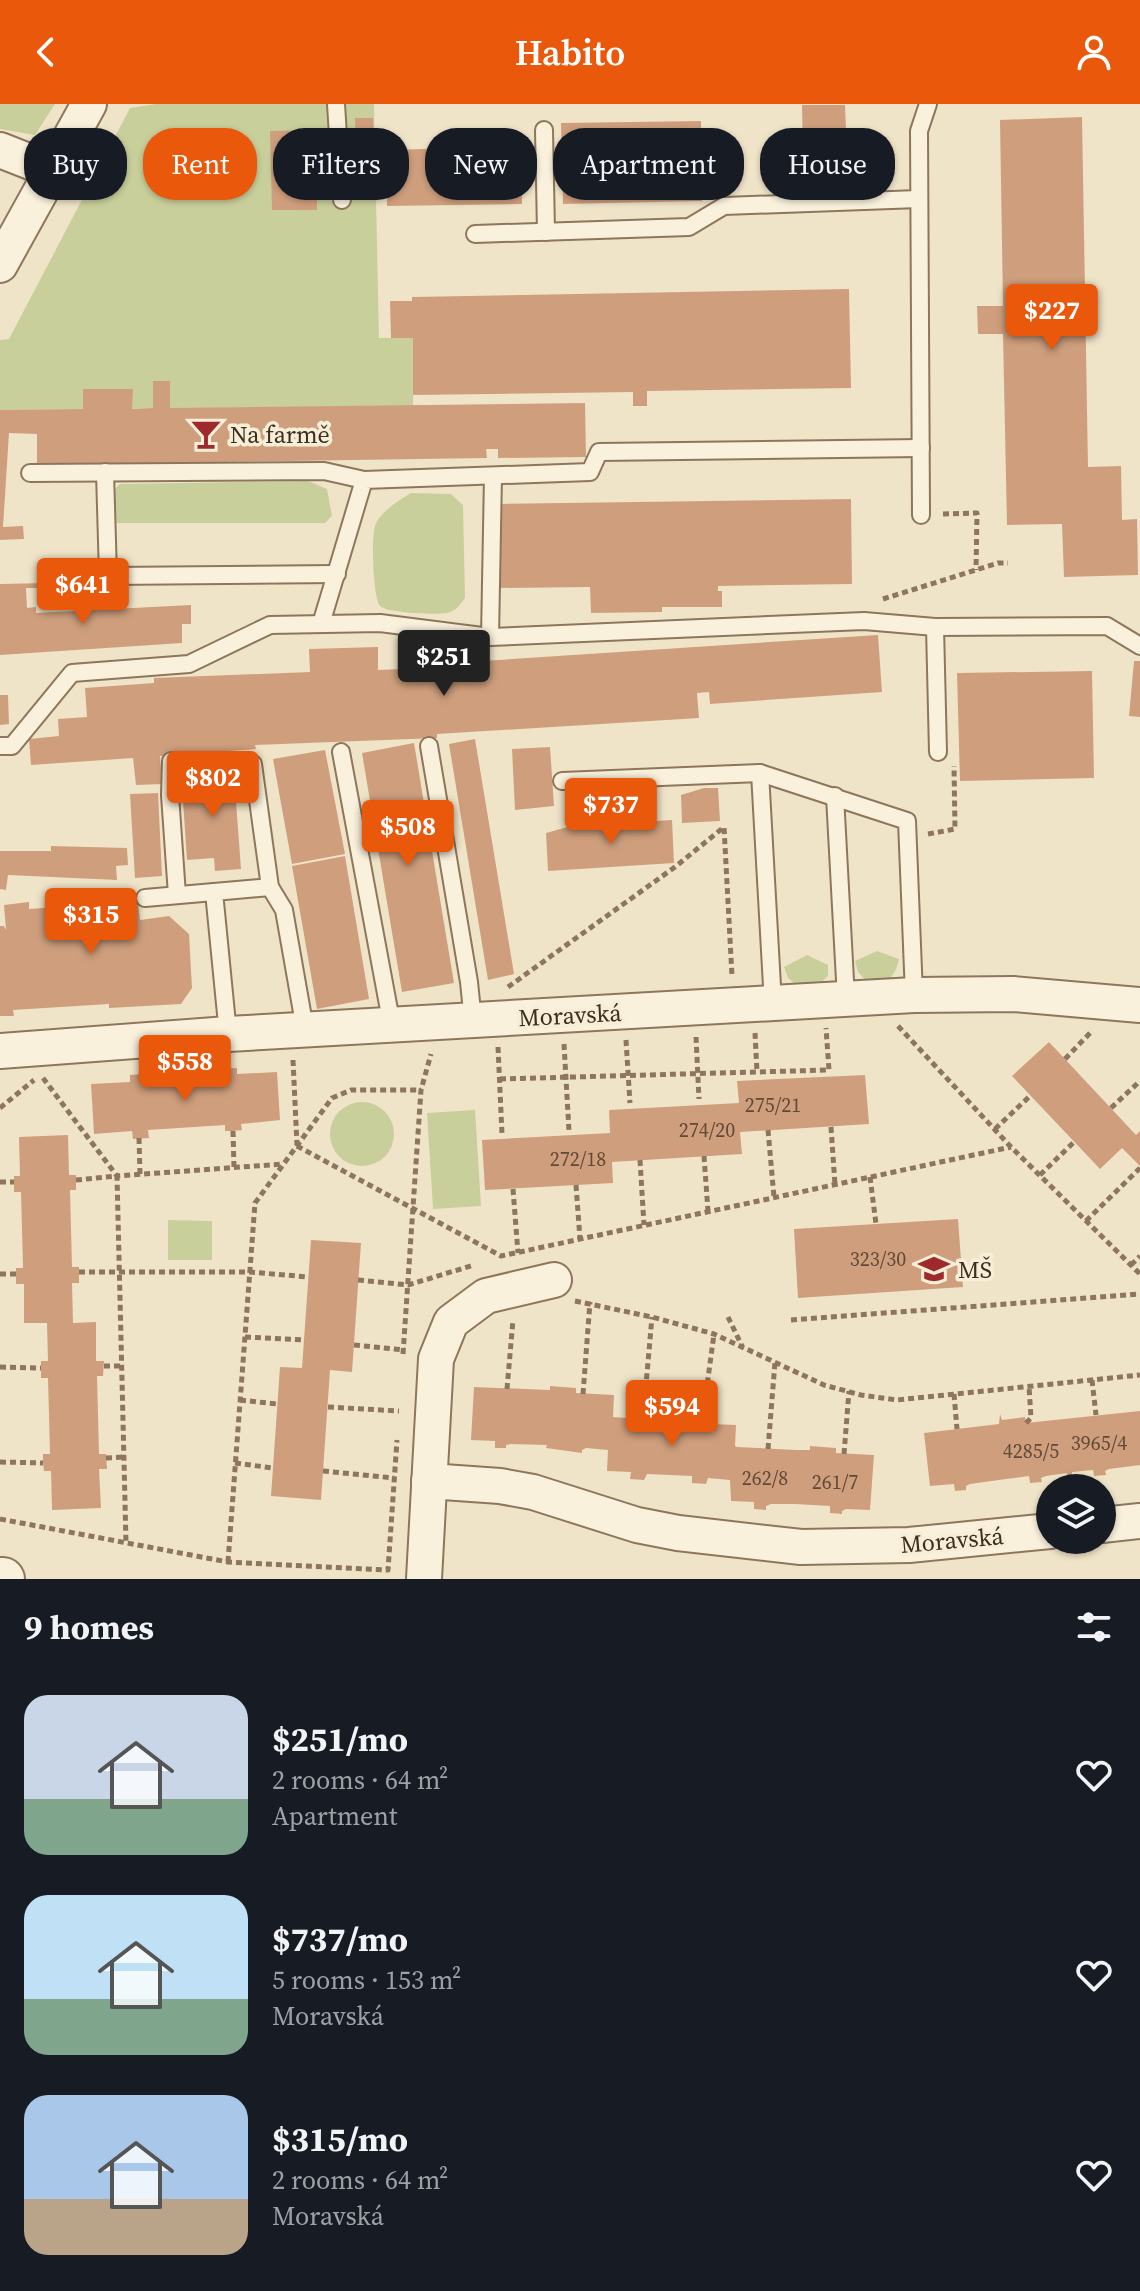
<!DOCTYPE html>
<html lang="en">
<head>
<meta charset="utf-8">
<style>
  body { margin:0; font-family:"Source Serif 4",serif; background:#20242c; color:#f1f3f6; height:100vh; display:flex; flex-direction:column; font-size:30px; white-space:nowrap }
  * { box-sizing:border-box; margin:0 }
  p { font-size:26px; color:#9ea1a6 }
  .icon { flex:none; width:44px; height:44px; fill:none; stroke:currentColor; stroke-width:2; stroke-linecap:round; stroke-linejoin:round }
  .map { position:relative; height:1475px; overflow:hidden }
  .details { display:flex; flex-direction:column; background:#171b24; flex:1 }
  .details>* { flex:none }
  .guide { position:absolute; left:24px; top:24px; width:1092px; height:72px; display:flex; gap:16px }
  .tools { position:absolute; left:1036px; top:1370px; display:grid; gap:16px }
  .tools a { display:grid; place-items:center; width:80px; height:80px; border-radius:50%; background:#171b24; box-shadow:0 2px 6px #0004; font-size:40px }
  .price { position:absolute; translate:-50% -68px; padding:0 18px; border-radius:8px; background:#ea580c; color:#fff; font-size:26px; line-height:52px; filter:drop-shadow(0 2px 4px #0008) }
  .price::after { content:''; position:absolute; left:50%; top:48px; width:24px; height:18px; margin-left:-12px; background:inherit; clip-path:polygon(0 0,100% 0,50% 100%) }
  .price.active { background:#222; color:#fff }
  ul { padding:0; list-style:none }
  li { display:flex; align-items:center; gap:24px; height:200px; padding:0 24px }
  li span { display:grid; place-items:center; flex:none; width:224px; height:160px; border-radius:24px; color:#555 }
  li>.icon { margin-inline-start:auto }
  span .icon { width:96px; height:96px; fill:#fffc; stroke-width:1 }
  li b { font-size:34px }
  h2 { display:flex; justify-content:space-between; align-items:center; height:96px; padding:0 24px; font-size:34px }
  .chip { padding:0 28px; border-radius:32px; background:#171b24; box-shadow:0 2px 6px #0004; font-size:28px; line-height:72px }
  .chip.active { background:#ea580c; color:#fff }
  header { display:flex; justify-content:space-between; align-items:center; height:104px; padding:0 24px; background:#ea580c; color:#fff; font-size:36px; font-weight:600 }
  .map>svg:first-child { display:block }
</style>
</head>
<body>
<header><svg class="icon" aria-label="back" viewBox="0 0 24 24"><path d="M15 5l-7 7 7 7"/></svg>Habito<svg class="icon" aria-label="person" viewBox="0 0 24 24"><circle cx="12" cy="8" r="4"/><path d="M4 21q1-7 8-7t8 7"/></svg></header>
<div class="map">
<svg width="1140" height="1475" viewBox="0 0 1140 1475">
  <rect width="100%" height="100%" fill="#f0e4c8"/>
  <g fill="#c9cf9b">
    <path d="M 0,0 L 55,0 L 35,31 L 0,25 Z"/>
    <path d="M 156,0 L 374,0 L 379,234 L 413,234 L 413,302 L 0,306 L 0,236 L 9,235 L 130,4 Z"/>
    <path d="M 308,377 L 327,385 L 332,412 L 325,419 L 116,419 L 114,386 L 120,380 Z"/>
    <path d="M 411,389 L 451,390 L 463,401 L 465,494 C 460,501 456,507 447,509 C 435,511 387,509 380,502 C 373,494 371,433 375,422 C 380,408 399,396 411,389 Z"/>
    <path d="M 877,847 L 899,855 C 895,874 888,879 869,880 L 858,868 L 855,857 Z"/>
    <path d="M 807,851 L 828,861 L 828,872 L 816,883 L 800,884 L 788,874 L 784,863 Z"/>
    <circle cx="362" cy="1030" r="32"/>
    <path d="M 475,1006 L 481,1102 L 433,1105 L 427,1009 Z"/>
    <path d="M 168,1116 L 212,1117 L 212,1156 L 168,1156 Z"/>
  </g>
  <g fill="#cf9f7d">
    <path d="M 802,1 L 845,1 L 847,49 L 803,50 Z"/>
    <path d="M 1082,13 L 1088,363 L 1121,362 L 1122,416 L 1137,415 L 1138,471 L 1064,473 L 1062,420 L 1007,421 L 1003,230 L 978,230 L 977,202 L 1003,202 L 1000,16 Z"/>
    <path d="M 355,14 L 373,14 L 374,43 L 356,44 Z"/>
    <path d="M 701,17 L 702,97 L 563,100 L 561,19 Z"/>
    <path d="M 316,26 L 317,106 L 272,106 L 270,27 Z"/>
    <path d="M 520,30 L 522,100 L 387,102 L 386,46 L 498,43 L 497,31 Z"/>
    <path d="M 849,185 L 851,284 L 647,287 L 647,302 L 633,302 L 633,288 L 413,291 L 413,234 L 391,234 L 390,197 L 412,197 L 412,193 Z"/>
    <path d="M 153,277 L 170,277 L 170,304 L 585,299 L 586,353 L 498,354 L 498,345 L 486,345 L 487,354 L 37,361 L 37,330 L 9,329 L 3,423 L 23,422 L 24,435 L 0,436 L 0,306 L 83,305 L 83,285 L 133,285 L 132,305 L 153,304 Z"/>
    <path d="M 851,395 L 852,480 L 718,482 L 718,487 L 722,487 L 722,503 L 662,503 L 662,508 L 591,509 L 590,483 L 498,484 L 498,400 Z"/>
    <path d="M 47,479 L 48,484 L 26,484 L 27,504 L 36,503 L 36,509 L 191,501 L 191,520 L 182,520 L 182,539 L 0,551 L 0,480 Z"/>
    <path d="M 878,531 L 882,588 L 710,600 L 709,588 L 697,589 L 699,614 L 437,630 L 437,634 L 255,641 L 256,645 L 160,652 L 162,680 L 136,681 L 133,654 L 31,661 L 29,635 L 59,632 L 58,615 L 87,613 L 85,584 L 154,579 L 154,574 L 310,568 L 309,545 L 378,543 L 378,566 L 452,563 L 452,559 Z"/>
    <path d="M 1134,557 L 1140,557 L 1140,613 L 1129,612 Z"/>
    <path d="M 1092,567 L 1094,674 L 960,677 L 957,569 Z"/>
    <path d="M 0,591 L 8,591 L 9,620 L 0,621 Z"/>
    <path d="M 475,635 L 514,870 L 488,876 L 449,640 Z"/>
    <path d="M 414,639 L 454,879 L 402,888 L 362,649 Z"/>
    <path d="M 550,643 L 554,702 L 515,706 L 512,645 Z"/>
    <path d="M 325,646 L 345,750 L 292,760 L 273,655 Z"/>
    <path d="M 233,658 L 241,765 L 215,767 L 214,754 L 187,756 L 182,682 L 208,681 L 207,659 Z"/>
    <path d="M 704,684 L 718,684 L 720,717 L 682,719 L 681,691 Z"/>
    <path d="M 158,689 L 162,772 L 135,774 L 130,690 Z"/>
    <path d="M 672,716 L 674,759 L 548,767 L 546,729 L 571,722 Z"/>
    <path d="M 51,742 L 127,744 L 128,761 L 116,762 L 117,776 L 8,771 L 6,786 L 0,785 L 0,747 L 51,747 Z"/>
    <path d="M 345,752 L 369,895 L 317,905 L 292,762 Z"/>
    <path d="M 137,791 L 140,816 L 169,812 L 189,830 L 192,884 L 181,900 L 109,904 L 109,900 L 13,906 L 14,912 L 0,912 L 0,822 L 4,822 L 6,826 L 4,801 L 29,798 L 29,805 L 58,803 L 58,796 Z"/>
    <path d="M 1049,938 L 1136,1031 L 1140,1027 L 1140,1062 L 1122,1044 L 1100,1065 L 1012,972 Z"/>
    <path d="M 237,964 L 237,970 L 277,968 L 280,1016 L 241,1020 L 242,1026 L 233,1027 L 225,1027 L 225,1021 L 148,1026 L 149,1034 L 133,1035 L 132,1027 L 94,1030 L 91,980 L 130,978 L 130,971 L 144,970 L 145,977 L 222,972 L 222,965 Z"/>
    <path d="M 865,971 L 869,1020 L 740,1028 L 742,1050 L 612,1058 L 613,1079 L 485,1086 L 482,1036 L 610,1029 L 609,1006 L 739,999 L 737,977 Z"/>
    <path d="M 68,1031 L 69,1071 L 76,1071 L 76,1086 L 70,1086 L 72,1163 L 79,1163 L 79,1179 L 72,1179 L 73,1219 L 96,1218 L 96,1257 L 104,1257 L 103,1272 L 97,1272 L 99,1350 L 106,1350 L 107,1365 L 99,1365 L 101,1404 L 52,1406 L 51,1367 L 44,1367 L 43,1359 L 43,1350 L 50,1350 L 48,1274 L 41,1274 L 41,1257 L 48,1257 L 47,1219 L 24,1219 L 24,1180 L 16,1180 L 16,1164 L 23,1164 L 21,1088 L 14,1088 L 14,1072 L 20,1072 L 19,1033 Z"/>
    <path d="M 958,1115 L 963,1183 L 798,1194 L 794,1125 Z"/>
    <path d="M 311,1136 L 361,1139 L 352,1268 L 330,1266 L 321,1396 L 271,1392 L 280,1263 L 302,1264 Z"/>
    <path d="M 550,1282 L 576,1284 L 576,1289 L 614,1291 L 613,1313 L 709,1320 L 711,1314 L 712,1320 L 736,1321 L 735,1342 L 737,1343 L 796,1346 L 810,1346 L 810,1342 L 836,1344 L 836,1349 L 874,1351 L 870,1406 L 846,1405 L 842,1407 L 842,1410 L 830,1409 L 830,1402 L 795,1400 L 771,1400 L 766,1402 L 766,1406 L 754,1405 L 754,1398 L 731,1397 L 730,1376 L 708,1374 L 706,1380 L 692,1379 L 692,1372 L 647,1370 L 644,1376 L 630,1375 L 631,1368 L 607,1367 L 608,1346 L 586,1344 L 582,1346 L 582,1349 L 546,1344 L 547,1341 L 511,1340 L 506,1341 L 506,1344 L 495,1344 L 495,1337 L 471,1336 L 474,1283 L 550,1286 Z"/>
    <path d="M 1140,1307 L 1140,1361 L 1109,1365 L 1105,1367 L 1106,1371 L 1094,1372 L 1093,1366 L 1072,1368 L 1072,1373 L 1068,1373 L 1067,1369 L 1046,1372 L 1041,1374 L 1042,1378 L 1030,1379 L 1029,1372 L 1006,1375 L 970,1380 L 966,1382 L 966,1386 L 955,1387 L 954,1380 L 930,1382 L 924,1329 L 999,1320 L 1000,1310 L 1002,1316 L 1025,1313 L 1026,1319 Z"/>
  </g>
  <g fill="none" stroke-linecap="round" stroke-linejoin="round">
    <defs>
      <g id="service">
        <path d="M 336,0 L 342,96"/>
        <path d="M 544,26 L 546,128"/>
        <path d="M 475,130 L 689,123 L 724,102 L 919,95"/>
        <path d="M 105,368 L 108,472"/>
        <path d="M 30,369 L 324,367 L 364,376"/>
        <path d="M 921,411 L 919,27 L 928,0"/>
        <path d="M 62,477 L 108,472 L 337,470"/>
        <path d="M 321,520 L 364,376 L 590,368 L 599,348 L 921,344"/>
        <path d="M 935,523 L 938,648"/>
        <path d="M 490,533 L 493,372"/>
        <path d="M 0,642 L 12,642 L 72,569 L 189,560 L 270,521 L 380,519 L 490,533 L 864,517 L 935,523 L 1107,522 L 1140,542"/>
        <path d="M 429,642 L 469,878 L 473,917"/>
        <path d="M 341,648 L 392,922"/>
        <path d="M 171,657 L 170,691 L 177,791"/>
        <path d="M 253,660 L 270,783 L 284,806 L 305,925"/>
        <path d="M 760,669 L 773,900"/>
        <path d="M 562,677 L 760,669 L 907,717 L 914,891"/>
        <path d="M 835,692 L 846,895"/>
        <path d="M 145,794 L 214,788"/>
        <path d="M 228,930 L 214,788 L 270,783"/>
      </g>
      <g id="minor">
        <path d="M 0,46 L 51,66"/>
        <path d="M 0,161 L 89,0"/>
        <path d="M 0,947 L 228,930 L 914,891 L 1013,890 L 1140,901"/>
        <path d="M 429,1377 L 500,1382 L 533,1388 L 637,1421 L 678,1429 L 801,1443 L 909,1441 L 1050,1427"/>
        <path d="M 1102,1421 L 1140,1417"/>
        <path d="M 424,1475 L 436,1255 L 451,1218 L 486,1192 L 554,1176"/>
      </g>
      <path id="tertiary" d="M 0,1475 L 3,1475"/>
    </defs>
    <use href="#service" stroke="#8d765c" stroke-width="20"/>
    <use href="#minor" stroke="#8d765c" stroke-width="38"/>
    <use href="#tertiary" stroke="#8d765c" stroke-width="46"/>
    <g stroke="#8d765c" stroke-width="5" stroke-dasharray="6 4" stroke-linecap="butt">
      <path d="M 943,410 L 977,409 L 976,466"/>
      <path d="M 883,495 L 998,459 L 1008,459"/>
      <path d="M 928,730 L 955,725 L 954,662"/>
      <path d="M 508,883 L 675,763 L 724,723 L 732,872"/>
      <path d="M 898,922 L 1011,1043 L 1140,1170"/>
      <path d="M 755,929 L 757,968"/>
      <path d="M 696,933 L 699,995"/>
      <path d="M 626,936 L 630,999"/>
      <path d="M 564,940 L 569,1027"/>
      <path d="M 498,943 L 502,1030"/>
      <path d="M 1065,955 L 1092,927"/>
      <path d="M 293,956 L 297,1041"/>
      <path d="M 43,974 L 117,1072 L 283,1060"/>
      <path d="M 500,975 L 829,966 L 826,924"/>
      <path d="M 0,1004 L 34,976"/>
      <path d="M 1111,1004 L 1140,977"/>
      <path d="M 831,1023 L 835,1081"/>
      <path d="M 995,1025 L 1030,992"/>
      <path d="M 768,1026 L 774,1093"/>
      <path d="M 233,1027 L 234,1063"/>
      <path d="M 139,1034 L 140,1070"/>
      <path d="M 297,1042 L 501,1152 L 1011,1043"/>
      <path d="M 704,1052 L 708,1107"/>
      <path d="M 640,1056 L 644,1121"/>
      <path d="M 1040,1071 L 1074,1038"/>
      <path d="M 870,1073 L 876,1120"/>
      <path d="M 76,1076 L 117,1072 L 126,1439"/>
      <path d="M 0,1078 L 14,1078"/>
      <path d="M 576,1081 L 580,1135"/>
      <path d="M 513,1085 L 518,1149"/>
      <path d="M 1086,1117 L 1140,1064"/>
      <path d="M 1131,1161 L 1140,1152"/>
      <path d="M 79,1168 L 250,1168 L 308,1173"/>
      <path d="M 0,1170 L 16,1170"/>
      <path d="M 358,1176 L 408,1181 L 474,1161"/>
      <path d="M 575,1197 L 652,1213 L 714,1230 L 824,1281 L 861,1291 L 897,1296 L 1140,1271"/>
      <path d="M 728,1213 L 742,1242"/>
      <path d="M 791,1216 L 1140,1190"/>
      <path d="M 245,1233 L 304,1236"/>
      <path d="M 354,1241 L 405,1246"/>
      <path d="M 403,1250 L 421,986 L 431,950"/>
      <path d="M 104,1262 L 121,1262"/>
      <path d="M 0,1263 L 41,1264"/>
      <path d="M 1092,1276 L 1096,1311"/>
      <path d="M 507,1285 L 513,1216"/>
      <path d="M 583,1290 L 590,1198"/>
      <path d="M 954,1290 L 957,1325"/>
      <path d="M 240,1296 L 277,1300"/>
      <path d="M 328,1303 L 399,1307"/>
      <path d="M 643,1315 L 652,1213"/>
      <path d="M 702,1319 L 714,1230"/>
      <path d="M 1026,1319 L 1031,1314 L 1029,1282"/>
      <path d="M 768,1345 L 775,1258"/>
      <path d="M 844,1350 L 849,1287"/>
      <path d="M 106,1354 L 124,1353"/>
      <path d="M 0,1358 L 43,1359"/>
      <path d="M 235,1359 L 273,1364"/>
      <path d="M 323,1367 L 394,1374"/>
      <path d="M 0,1415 L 228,1458 L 388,1466 L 397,1336"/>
      <path d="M 228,1458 L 255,1099 L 332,994 L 351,986 L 421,986"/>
    </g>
    <use href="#service" stroke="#faf1dc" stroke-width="16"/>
    <use href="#minor" stroke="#faf1dc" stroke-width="34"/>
    <use href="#tertiary" stroke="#faf1dc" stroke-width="42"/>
  </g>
  <defs>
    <symbol id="bar-bare" viewBox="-9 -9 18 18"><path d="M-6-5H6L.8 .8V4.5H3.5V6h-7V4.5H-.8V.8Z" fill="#9e2a2b" stroke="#f7eed8" stroke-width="2.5" paint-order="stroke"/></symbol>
    <symbol id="school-bare" viewBox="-9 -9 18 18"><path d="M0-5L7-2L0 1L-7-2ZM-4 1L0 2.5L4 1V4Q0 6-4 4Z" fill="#9e2a2b" stroke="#f7eed8" stroke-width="2.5" paint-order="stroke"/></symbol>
  </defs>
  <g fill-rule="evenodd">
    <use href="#bar-bare" x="184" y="308" width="44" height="44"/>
    <use href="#school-bare" x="912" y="1143" width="44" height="44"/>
  </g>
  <g text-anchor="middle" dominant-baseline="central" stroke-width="7" stroke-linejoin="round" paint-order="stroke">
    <g font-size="20" fill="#624a37">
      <text x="773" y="1001">275/21</text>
      <text x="707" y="1026">274/20</text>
      <text x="578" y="1055">272/18</text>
      <text x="878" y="1155">323/30</text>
      <text x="1099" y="1339">3965/4</text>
      <text x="1031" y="1347">4285/5</text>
      <text x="765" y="1374">262/8</text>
      <text x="835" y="1378">261/7</text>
    </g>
    <g font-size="24" fill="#3d2e20" stroke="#f7eed8" text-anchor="start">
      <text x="230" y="330">Na farmě</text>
      <text x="958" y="1165">MŠ</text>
    </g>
    <g font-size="24" fill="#3d2e20" stroke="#f7eed8">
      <text transform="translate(570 911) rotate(-3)">Moravská</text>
      <text transform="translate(952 1436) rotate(-5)">Moravská</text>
    </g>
  </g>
</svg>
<div class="tools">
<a><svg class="icon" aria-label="layers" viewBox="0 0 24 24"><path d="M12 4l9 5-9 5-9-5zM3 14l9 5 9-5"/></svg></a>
</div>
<b class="price" style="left:1052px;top:248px">$227</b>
<b class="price" style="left:83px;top:522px">$641</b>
<b class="price active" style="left:444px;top:594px">$251</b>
<b class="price" style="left:213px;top:715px">$802</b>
<b class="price" style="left:611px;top:742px">$737</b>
<b class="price" style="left:408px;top:764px">$508</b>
<b class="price" style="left:91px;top:852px">$315</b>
<b class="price" style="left:185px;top:999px">$558</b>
<b class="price" style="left:672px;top:1344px">$594</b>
<div class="guide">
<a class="chip">Buy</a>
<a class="chip active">Rent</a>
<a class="chip">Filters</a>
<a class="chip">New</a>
<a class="chip">Apartment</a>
<a class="chip">House</a>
</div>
</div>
<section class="details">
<h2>9 homes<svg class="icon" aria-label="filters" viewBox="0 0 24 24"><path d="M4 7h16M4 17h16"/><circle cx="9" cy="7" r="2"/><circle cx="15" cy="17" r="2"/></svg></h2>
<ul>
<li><span style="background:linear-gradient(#c9d6e8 65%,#7fa58c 0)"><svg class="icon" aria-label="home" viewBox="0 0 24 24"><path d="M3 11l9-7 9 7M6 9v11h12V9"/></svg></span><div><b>$251/mo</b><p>2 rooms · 64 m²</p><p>Apartment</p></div><svg class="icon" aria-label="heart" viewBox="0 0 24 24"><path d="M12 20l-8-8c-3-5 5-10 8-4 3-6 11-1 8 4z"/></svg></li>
<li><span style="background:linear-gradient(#bfe0f5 65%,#7fa58c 0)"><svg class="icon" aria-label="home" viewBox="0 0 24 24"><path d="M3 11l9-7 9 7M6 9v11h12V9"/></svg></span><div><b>$737/mo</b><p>5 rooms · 153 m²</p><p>Moravská</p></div><svg class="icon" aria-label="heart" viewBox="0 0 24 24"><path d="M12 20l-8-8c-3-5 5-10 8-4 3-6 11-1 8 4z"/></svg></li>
<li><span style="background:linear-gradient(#a9c7e8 65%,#b9a48a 0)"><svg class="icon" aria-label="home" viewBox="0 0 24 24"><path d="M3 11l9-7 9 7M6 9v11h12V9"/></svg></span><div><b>$315/mo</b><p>2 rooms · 64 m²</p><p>Moravská</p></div><svg class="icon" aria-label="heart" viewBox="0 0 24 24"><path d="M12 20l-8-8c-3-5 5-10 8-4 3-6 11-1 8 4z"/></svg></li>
</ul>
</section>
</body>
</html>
